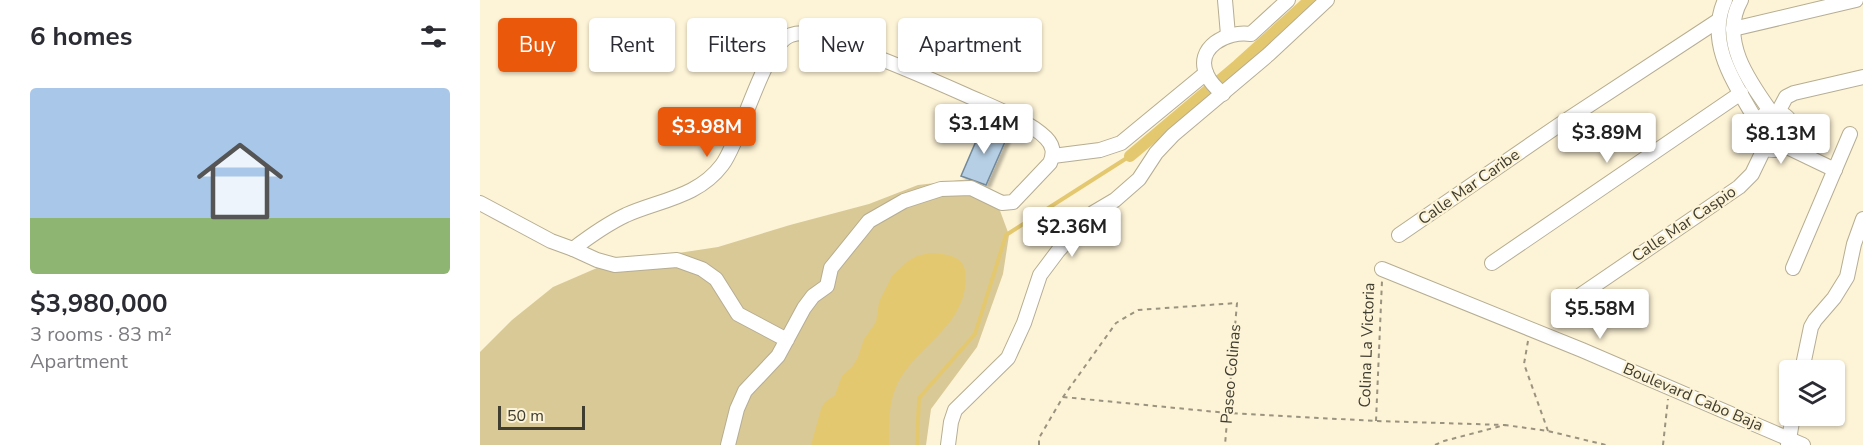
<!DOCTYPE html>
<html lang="en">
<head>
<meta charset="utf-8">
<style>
  body { margin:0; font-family:"Nunito Sans",sans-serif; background:#f7f7f7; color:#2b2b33; height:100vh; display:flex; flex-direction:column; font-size:22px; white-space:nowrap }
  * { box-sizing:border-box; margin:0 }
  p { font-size:20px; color:#7c7c81 }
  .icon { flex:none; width:33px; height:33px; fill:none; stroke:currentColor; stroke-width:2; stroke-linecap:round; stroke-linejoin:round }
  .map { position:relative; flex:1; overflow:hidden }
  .sheet { display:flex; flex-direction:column; background:#fff; width:480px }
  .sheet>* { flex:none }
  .hud { position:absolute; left:18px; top:18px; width:570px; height:54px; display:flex; gap:12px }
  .tools { position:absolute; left:1299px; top:360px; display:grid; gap:12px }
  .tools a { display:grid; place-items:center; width:66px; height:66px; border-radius:6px; background:#fff; box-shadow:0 2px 4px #0004; font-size:30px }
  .scale { position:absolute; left:18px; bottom:15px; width:87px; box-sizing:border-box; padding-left:6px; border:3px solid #3f3c30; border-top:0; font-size:16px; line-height:21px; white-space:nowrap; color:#3f3c30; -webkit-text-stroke:4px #fdf3d6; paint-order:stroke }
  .price { position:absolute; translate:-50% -51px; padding:0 14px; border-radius:6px; background:#fff; color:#222; font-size:20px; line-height:39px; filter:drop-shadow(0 2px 3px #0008) }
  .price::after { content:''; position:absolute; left:50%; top:36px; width:18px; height:14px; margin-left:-9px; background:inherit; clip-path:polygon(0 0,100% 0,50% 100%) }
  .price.on { background:#ea580c; color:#fff }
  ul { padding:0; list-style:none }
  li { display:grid; align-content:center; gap:12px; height:318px; padding:0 30px }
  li+li { border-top:2px solid #e1e1e2 }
  li span { display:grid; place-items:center; height:186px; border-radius:6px; color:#555 }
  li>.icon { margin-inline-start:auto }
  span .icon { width:108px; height:108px; fill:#fffc; stroke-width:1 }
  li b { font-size:26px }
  h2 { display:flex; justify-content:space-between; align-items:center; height:72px; padding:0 30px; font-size:26px }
  .tag { padding:0 21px; border-radius:6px; background:#fff; box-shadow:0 2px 4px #0004; font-size:21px; line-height:54px }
  .tag.on { background:#ea580c; color:#fff }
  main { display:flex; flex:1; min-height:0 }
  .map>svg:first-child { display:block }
</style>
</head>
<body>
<main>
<section class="sheet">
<h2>6 homes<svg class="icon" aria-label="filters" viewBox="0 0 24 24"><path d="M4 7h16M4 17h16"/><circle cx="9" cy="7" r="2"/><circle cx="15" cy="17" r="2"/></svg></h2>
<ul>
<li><span style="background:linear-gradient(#a9c7e8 70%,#8fb573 0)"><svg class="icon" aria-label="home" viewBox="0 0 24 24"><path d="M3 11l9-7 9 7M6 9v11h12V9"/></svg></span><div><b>$3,980,000</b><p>3 rooms · 83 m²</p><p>Apartment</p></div></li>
</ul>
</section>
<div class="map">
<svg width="1383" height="445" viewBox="0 0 1383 445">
  <defs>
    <filter id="shadow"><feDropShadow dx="4" dy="2.5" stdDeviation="1.5" flood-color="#0004"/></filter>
  </defs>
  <rect width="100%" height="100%" fill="#fdf3d6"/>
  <path fill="#d9c997" d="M 482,180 L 510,193 L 519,208 L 529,235 L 523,274 L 497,347 L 451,409 L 446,445 L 0,445 L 0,352 L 32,320 L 73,287 L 140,258 L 192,254 L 238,247 L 310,225 L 389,204 L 438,185 Z"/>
  <path fill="#e4c870" d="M 449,253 C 467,254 485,255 486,276 C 486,330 432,346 415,390 C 408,408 409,427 409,445 L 331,445 L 341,409 L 345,402 L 355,395 L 362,376 L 372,367 L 378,357 L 384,339 L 396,322 L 399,302 L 412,276 L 428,261 L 437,256 Z"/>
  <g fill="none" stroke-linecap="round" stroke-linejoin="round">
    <path stroke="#e4c870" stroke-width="4" d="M 437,445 L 439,398 L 495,334 L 526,235 L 650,156"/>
    <path stroke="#e4c870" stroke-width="12" d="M 650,156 L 758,65 L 830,0"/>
  </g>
  <path fill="#b6cfe4" stroke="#72899c" stroke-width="1.5" filter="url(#shadow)" d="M 503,125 L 528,135 L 506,185 L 481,176 Z"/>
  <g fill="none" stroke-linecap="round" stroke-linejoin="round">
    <defs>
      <g id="minor">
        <path d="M 745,0 L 748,35"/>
        <path d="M 1245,0 C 1225,44 1256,85 1277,122"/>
        <path d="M 1261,0 C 1239,39 1268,80 1291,112"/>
        <path d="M 1253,29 L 1376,0"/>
        <path d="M 743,94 C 737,89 730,82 727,75 C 714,48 747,30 771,34 L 808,0"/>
        <path d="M 1298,112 L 1306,97 L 1314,93 L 1383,77"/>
        <circle cx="1294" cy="131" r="19"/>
        <path d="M 1305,146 L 1355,170"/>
        <path d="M 573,156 L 620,150 L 641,143 L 726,73"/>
        <path d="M 0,203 L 71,241 L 93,249"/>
        <path d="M 919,235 L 1079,125 L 1239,20"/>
        <path d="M 1012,263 L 1261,93"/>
        <path d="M 1313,268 L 1370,134"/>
        <path d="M 902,269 L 1102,350 L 1323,445"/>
        <path d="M 1080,309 L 1259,187 L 1272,174 L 1285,147"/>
        <path d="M 1322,370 L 1331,327 L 1335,320 L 1354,298 L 1367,277 L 1374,244 L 1383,219"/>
        <path d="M 248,445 L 257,409 L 265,391 L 298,356 L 324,308 L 333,296 L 347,286 L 351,268 L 389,221 L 424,201 L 461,189 L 491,188 L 522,203 L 533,202 L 570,163 C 574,154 574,146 566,138 C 548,120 510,106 486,95 C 450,79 414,63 377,50 C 363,45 349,38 334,35 C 327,33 319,32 311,35 C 284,44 261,140 242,165 C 218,197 180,200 146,215 C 127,224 110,236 93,249 L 117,260 L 135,265 L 197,260 L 222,269 L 236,279 L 258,314 L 307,340"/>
        <path d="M 468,445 L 471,422 L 475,410 L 528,358 L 544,323 L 560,275 L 578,251 L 613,213 L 635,200 L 659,179 L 676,153 L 693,135 L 789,54 L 847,0"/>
        <path d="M 1308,445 L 1313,416"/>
      </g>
    </defs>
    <use href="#minor" stroke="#b6ad92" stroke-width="16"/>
    <g stroke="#9a937f" stroke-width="2" stroke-dasharray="4.5 4.5" stroke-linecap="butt">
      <path d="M 1048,341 L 1044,364 L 1068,431"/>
      <path d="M 583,397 L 747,413 L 896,421 L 1025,425"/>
      <path d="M 896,421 L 902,281"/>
      <path d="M 559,445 L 559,438 L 583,397 L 636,323 L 658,310 L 757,303 L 745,445"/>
      <path d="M 955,445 L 964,441 L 1025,425 L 1068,431 L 1126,445"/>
      <path d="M 1183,445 L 1188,399"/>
    </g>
    <use href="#minor" stroke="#fff" stroke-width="14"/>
  </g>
  <g text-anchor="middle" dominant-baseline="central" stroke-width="4.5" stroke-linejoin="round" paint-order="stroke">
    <g font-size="16" fill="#3f3c30" stroke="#fdf3d6">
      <text transform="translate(989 187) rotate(-35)">Calle Mar Caribe</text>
      <text transform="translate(1204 224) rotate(-34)">Calle Mar Caspio</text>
      <text transform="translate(887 345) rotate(-88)">Colina La Victoria</text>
      <text transform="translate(751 374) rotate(-85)">Paseo Colinas</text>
      <text transform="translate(1213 397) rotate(23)">Boulevard Cabo Baja</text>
    </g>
  </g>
</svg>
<div class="tools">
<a><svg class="icon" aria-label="layers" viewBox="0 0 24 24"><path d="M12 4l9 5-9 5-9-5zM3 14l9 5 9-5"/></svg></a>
</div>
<div class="scale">50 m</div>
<b class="price" style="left:504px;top:155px">$3.14M</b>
<b class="price on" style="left:227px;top:158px">$3.98M</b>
<b class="price" style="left:1127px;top:164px">$3.89M</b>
<b class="price" style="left:1301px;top:165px">$8.13M</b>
<b class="price" style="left:592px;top:258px">$2.36M</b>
<b class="price" style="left:1120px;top:340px">$5.58M</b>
<div class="hud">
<a class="tag on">Buy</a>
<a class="tag">Rent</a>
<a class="tag">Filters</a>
<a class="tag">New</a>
<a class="tag">Apartment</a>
</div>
</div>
</main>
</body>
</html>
